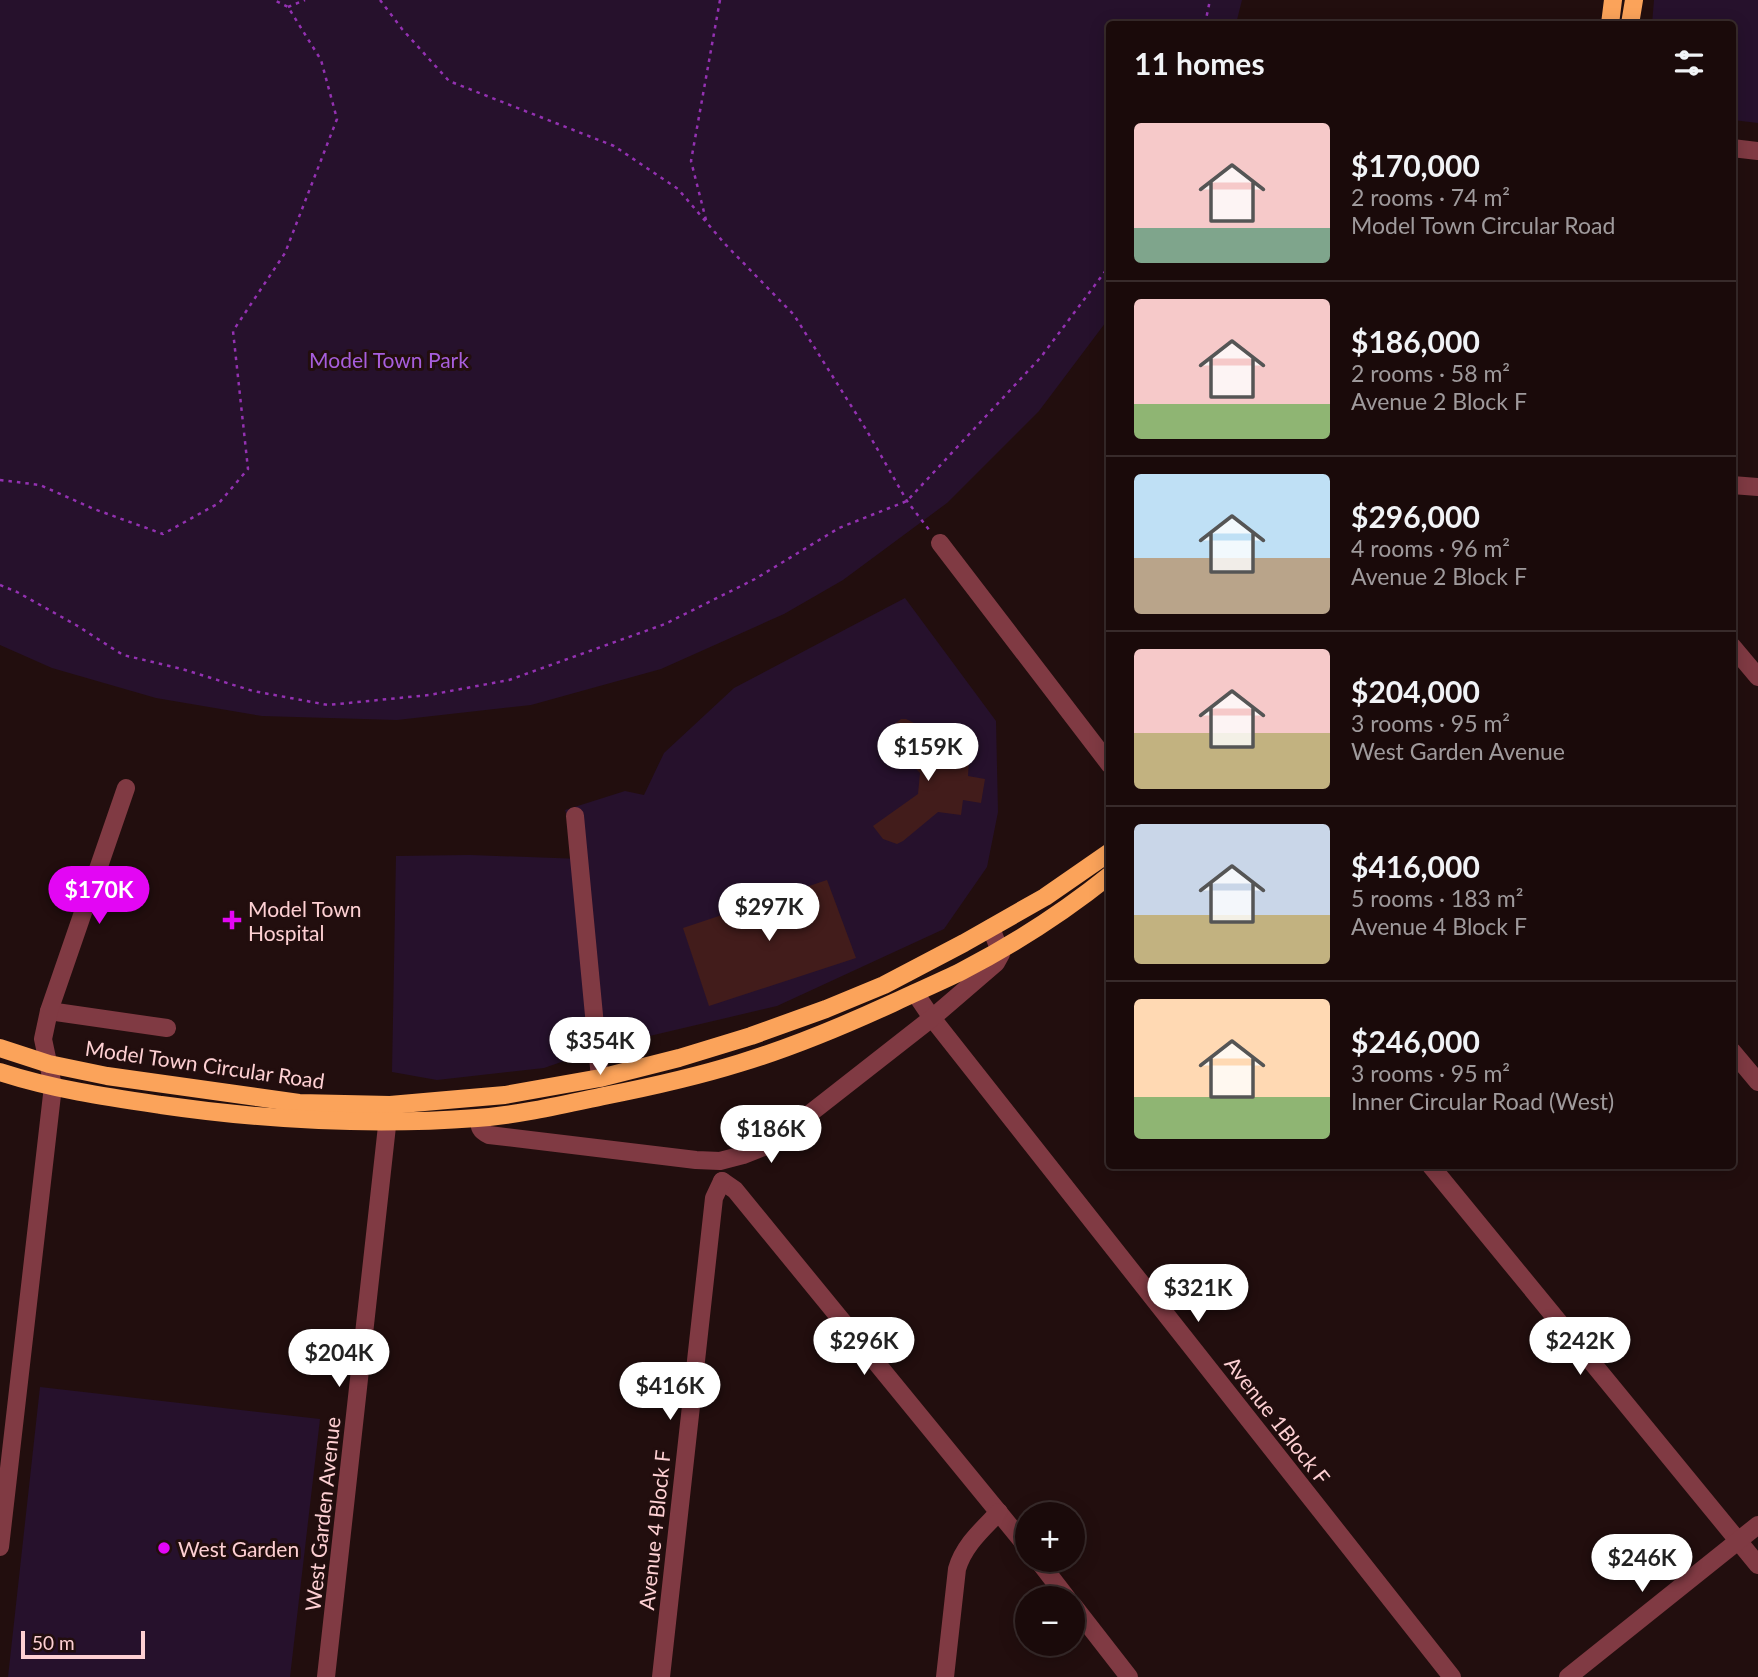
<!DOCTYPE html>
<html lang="en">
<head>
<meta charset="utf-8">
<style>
  body { margin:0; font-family:Lato,sans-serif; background:#231313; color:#f1f3f6; height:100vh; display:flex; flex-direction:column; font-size:26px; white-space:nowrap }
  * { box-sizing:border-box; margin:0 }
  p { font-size:23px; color:#9f9a9c }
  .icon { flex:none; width:38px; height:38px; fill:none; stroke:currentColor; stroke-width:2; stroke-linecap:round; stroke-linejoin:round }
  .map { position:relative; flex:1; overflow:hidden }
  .details { position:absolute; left:1106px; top:21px; width:630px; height:1148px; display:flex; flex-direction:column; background:#1a0a0a; border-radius:7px; box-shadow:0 4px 18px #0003,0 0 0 2px #382b2b }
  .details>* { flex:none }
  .fabs { position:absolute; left:1015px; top:1502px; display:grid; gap:14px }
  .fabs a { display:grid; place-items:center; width:70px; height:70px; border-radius:50%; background:#1a0a0a; box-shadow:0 4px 18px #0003,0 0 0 2px #382b2b; font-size:35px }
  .scale { position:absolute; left:21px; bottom:18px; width:124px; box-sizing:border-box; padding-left:7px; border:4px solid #fed0d3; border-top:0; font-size:19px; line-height:24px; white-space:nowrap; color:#fed0d3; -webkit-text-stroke:5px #220e0e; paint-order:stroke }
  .price { position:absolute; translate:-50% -60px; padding:0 16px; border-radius:24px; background:#fff; color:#222; font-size:23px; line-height:46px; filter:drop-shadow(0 2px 4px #0008) }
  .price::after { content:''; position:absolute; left:50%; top:42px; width:21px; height:16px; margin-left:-10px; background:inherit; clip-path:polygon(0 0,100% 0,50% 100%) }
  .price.on { background:#e306f4; color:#fff }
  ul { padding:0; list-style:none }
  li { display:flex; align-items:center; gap:21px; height:175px; padding:0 28px }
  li+li { border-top:2px solid #382b2b }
  li span { display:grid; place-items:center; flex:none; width:196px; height:140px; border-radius:7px; color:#555 }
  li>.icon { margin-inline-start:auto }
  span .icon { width:84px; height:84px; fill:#fffc; stroke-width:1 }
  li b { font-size:30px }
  h2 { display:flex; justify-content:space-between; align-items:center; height:84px; padding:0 28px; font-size:30px }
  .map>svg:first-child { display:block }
</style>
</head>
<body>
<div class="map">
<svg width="1758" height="1677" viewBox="0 0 1758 1677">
  <rect width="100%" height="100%" fill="#220e0e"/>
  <g fill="#26112c">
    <path d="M 0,0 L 1242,0 L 1236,24 L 1110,24 L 1109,318 L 1039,411 L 947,503 L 843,580 L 784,614 L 661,669 L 531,705 L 397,720 L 262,716 L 156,698 L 52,668 L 0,645 Z"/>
    <path d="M 1654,0 L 1758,0 L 1758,123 L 1733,120 L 1732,24 L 1652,24 Z"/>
    <path d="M 905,598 L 996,721 L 998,812 L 987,867 L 944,929 L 777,1006 L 607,1046 L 544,1068 L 437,1080 L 392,1072 L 396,856 L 470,855 L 582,859 L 565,810 L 625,791 L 644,795 L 664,753 L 734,688 Z"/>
    <path d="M 40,1387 L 320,1419 L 290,1677 L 8,1677 Z"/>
  </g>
  <g fill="#421c1b">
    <path d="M 901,719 L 906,719 L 916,724 L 946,756 L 969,759 L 968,776 L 985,779 L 981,803 L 963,800 L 961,815 L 938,812 L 903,841 L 897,844 L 883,839 L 873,826 L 918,794 L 920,773 L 882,734 Z"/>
    <path d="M 827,880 L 856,958 L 709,1006 L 683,928 Z"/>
  </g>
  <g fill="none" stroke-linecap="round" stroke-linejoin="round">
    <g stroke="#9331b1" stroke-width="2.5" stroke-dasharray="3.5 5" stroke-linecap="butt">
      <path d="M 380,0 L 402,29 L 449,81 L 614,146 L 678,189 L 725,244 L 794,315 L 867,431 L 907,501 L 930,531"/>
      <path d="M 288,7 L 305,0"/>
      <path d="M 1205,24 L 1210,0"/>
      <path d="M 706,220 L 691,161 L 720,0"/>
      <path d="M 0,480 L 40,485 L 94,509 L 163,534 L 219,503 L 248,469 L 233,331 L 285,253 L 337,119 L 321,60 L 288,7 L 274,0"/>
      <path d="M 0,585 L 17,592 L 76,625 L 123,655 L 182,669 L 253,691 L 328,705 L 429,695 L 509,680 L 665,624 L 755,579 L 839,528 L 907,501 L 1041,357 L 1110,265"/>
    </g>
    <g stroke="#803a43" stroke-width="18">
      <path d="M 1732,148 L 1758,151"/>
      <path d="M 1732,485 L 1758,487"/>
      <path d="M 940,543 L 1110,765"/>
      <path d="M 1732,646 L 1758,677"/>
      <path d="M 575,816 L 600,1078"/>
      <path d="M 915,993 L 932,1018 L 1452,1677"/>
      <path d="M 49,1011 L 167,1028"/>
      <path d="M 1732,1051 L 1758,1082"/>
      <path d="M 479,1118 C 479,1127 480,1131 489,1135 L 696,1160 L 720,1161 L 743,1155 L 771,1144 L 932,1018 L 996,963 L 1001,954 L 991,928"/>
      <path d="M 1431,1166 L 1758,1565"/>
      <path d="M 722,1181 L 735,1190 L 1027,1547"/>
      <path d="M 0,1547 L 53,1086 L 43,1039 L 49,1011 L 126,788"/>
      <path d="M 1037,1559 L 1067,1598"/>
      <path d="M 1073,1605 L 1129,1677"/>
      <path d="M 326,1677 L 389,1108"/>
      <path d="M 661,1677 L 714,1198 L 722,1181"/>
      <path d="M 945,1677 L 957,1569 C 964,1545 982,1530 999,1512"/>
      <path d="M 1568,1677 L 1758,1525"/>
    </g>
    <g stroke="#fba35a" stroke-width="18">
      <path d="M 1610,24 L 1613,0"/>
      <path d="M 1630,24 L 1634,0"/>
      <path d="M 0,1048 L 49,1064 L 107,1076 L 299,1103 L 390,1105 L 447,1100 L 505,1095 L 600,1078 L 679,1058 L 751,1036 L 826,1009 L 884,985 L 964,943 L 1045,897 L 1110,852"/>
      <path d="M 0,1072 C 52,1089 107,1097 161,1105 C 265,1120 371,1126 477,1118 C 519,1115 562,1105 604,1096 C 650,1087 695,1077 740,1063 C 793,1047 843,1026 893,1003 C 916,992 940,982 962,971 C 1014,944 1064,912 1110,875"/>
    </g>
  </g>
  <g fill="#e306f4" stroke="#220e0e" stroke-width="2.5">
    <path d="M228.5 909.5h7v7h7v7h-7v7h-7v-7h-7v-7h7z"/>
    <circle cx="164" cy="1548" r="7"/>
  </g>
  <g text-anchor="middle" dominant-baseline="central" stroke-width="6" stroke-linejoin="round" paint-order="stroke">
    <g font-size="21" fill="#a75edc" stroke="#220e0e">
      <text x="389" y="359">Model Town Park</text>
    </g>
    <g font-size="21" fill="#fed0d3" stroke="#220e0e" text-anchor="start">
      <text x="248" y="908">Model Town<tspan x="248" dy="24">Hospital</tspan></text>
      <text x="178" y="1548">West Garden</text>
    </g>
    <g font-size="21" fill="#fed0d3" stroke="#220e0e">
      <text transform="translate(205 1064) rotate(8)">Model Town Circular Road</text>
      <text transform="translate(1278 1420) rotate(52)">Avenue 1Block F</text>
      <text transform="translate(322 1514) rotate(-84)">West Garden Avenue</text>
      <text transform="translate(654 1530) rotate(-84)">Avenue 4 Block F</text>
    </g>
  </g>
</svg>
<div class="fabs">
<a>+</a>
<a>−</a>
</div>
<div class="scale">50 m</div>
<b class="price" style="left:928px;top:783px">$159K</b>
<b class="price on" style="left:99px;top:926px">$170K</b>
<b class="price" style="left:769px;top:943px">$297K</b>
<b class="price" style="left:600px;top:1077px">$354K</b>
<b class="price" style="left:771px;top:1165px">$186K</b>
<b class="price" style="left:1198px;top:1324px">$321K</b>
<b class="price" style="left:864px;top:1377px">$296K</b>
<b class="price" style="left:1580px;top:1377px">$242K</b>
<b class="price" style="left:339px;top:1389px">$204K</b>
<b class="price" style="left:670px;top:1422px">$416K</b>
<b class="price" style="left:1642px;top:1594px">$246K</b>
<section class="details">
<h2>11 homes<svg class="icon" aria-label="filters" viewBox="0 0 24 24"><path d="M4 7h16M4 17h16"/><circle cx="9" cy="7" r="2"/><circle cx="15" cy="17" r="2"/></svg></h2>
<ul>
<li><span style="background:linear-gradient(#f6c9c9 75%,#7fa58c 0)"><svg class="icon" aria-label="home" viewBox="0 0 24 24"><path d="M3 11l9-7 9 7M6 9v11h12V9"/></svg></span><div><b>$170,000</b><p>2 rooms · 74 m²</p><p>Model Town Circular Road</p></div></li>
<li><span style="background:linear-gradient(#f6c9c9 75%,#8fb573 0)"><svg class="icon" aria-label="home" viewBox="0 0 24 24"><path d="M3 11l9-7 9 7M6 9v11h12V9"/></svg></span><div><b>$186,000</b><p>2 rooms · 58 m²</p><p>Avenue 2 Block F</p></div></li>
<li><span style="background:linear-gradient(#bfe0f5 60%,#b9a48a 0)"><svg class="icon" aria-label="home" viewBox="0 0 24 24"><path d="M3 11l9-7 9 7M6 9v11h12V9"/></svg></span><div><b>$296,000</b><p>4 rooms · 96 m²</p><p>Avenue 2 Block F</p></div></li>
<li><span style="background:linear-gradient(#f6c9c9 60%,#c2b280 0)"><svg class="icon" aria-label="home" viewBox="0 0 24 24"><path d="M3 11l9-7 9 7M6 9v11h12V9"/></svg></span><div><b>$204,000</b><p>3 rooms · 95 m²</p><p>West Garden Avenue</p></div></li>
<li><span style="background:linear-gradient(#c9d6e8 65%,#c2b280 0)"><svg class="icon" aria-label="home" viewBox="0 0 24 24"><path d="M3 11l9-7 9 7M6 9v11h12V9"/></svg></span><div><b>$416,000</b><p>5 rooms · 183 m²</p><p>Avenue 4 Block F</p></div></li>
<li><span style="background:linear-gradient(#ffd9b3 70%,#8fb573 0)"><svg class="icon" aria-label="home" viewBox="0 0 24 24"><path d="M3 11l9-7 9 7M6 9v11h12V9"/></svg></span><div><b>$246,000</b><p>3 rooms · 95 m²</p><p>Inner Circular Road (West)</p></div></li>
</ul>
</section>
</div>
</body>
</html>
